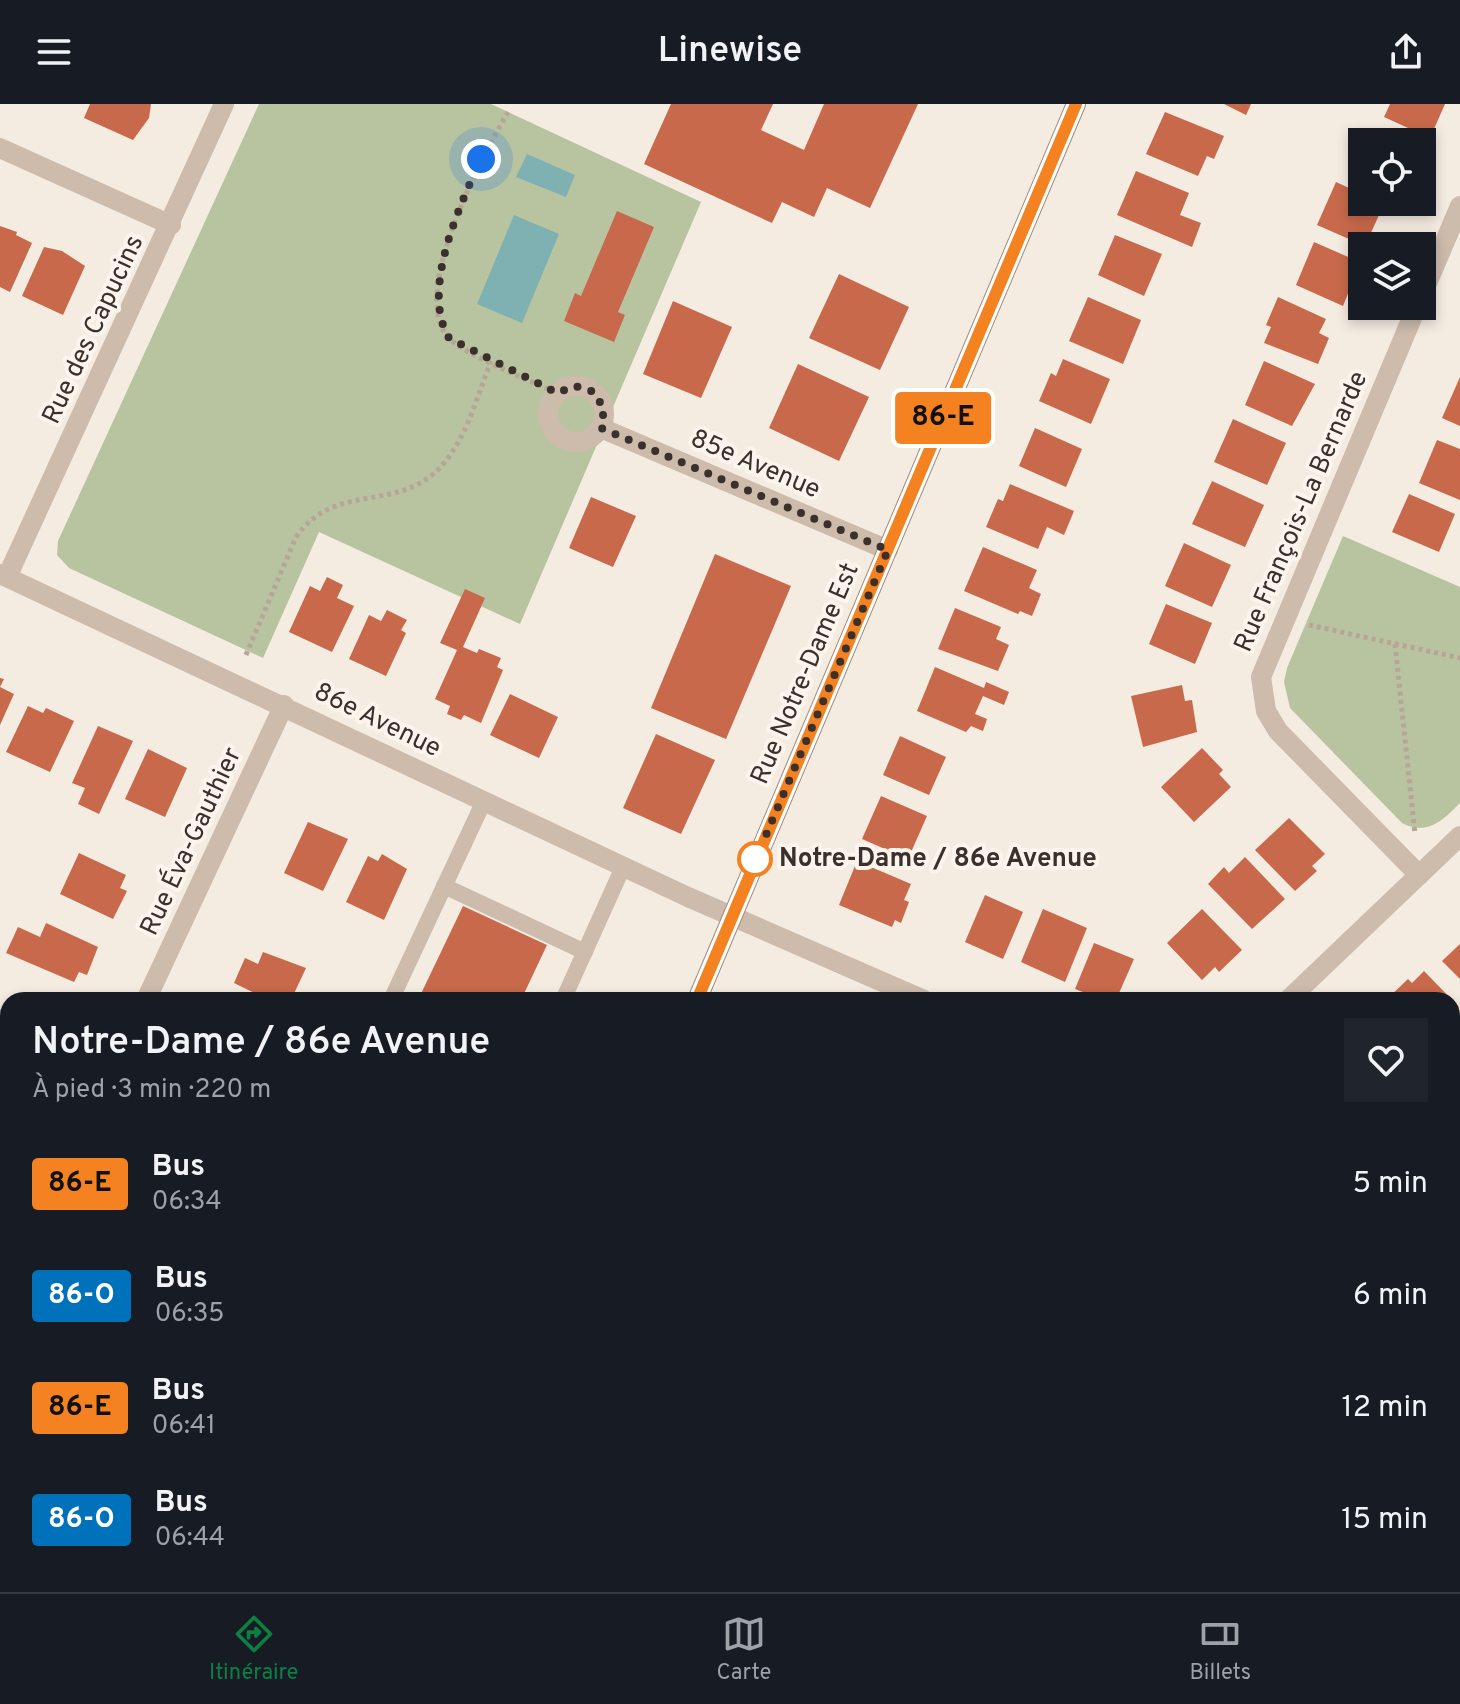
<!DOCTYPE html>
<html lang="fr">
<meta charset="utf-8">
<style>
:root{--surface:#171b24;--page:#20242c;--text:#f1f3f6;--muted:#9ea1a6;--line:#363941;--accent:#0b8043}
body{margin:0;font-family:Overpass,sans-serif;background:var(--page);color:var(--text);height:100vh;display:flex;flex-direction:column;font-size:30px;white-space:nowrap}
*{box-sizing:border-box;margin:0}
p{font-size:26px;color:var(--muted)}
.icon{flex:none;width:44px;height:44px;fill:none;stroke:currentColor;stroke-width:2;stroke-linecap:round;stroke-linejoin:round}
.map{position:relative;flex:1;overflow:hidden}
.panel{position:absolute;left:0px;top:888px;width:1460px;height:600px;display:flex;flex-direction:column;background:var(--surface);border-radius:24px 24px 0 0;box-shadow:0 4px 12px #0003}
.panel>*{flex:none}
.badge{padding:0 16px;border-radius:6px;font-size:28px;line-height:52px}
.buttons{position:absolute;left:1348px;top:24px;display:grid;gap:16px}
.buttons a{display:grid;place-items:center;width:88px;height:88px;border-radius:0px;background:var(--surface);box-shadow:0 4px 12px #0003;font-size:40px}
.you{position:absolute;width:40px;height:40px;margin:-20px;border:6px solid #fff;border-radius:50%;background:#1a73e8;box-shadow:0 0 0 12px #1a73e833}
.map>.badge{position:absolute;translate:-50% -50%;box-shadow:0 0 0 4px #fff}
.round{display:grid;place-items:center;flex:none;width:84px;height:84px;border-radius:0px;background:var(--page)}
.head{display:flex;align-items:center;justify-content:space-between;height:136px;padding:0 32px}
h1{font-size:38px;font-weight:600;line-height:60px}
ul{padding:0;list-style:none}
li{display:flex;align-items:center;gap:24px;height:112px;padding:0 32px}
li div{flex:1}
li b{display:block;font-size:30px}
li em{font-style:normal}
li .badge{min-width:88px;font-weight:700;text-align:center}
header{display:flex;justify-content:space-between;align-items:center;height:104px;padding:0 32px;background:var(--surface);font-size:36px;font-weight:600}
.dock{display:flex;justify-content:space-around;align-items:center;height:112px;border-top:2px solid var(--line);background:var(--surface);font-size:22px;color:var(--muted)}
.dock a{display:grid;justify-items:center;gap:4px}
.dock .on{color:var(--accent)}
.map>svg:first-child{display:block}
</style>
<header><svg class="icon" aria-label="menu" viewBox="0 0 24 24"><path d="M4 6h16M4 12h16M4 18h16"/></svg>Linewise<svg class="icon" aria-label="share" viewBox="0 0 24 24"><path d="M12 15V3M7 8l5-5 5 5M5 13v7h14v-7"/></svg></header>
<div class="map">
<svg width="1460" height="1488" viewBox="0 0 1460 1488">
<rect width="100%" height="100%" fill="#f4ebe1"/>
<g fill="#b8c4a0">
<path d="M 259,0 L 491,0 L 701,98 L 520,520 L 319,428 L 263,554 L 69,464 L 57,451 L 58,437 Z"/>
<path d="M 1343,432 L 1460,483 L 1460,699 C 1442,717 1427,732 1402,719 L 1290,604 L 1284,578 L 1287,564 Z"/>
</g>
<g fill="#7fb0b2">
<path d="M 527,50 L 575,71 L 566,93 L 516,73 Z"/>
<path d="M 514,111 L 559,130 L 522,219 L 477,200 Z"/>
</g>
<g fill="#c8694b">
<path d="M 90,0 L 151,0 L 149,14 L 133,36 L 84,14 Z"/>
<path d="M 671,0 L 773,0 L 761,26 L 804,46 L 824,0 L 918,0 L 870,104 L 827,84 L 814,113 L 782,98 L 772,119 L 644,60 Z"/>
<path d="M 1224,0 L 1251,0 L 1246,11 Z"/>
<path d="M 1390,0 L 1445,0 L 1430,34 L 1384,13 Z"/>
<path d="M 1165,8 L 1224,32 L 1214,55 L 1207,52 L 1198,72 L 1146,50 Z"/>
<path d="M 1136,67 L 1189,89 L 1180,111 L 1201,119 L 1192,143 L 1117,111 Z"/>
<path d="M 1336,78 L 1362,90 L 1362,98 L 1384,100 L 1365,142 L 1317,121 Z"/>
<path d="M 617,107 L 654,123 L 618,208 L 625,211 L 614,238 L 564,217 L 575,189 L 581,192 Z"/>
<path d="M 0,122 L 17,128 L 16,131 L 32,139 L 10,188 L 0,183 Z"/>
<path d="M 1115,131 L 1162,150 L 1144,192 L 1098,171 Z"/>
<path d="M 1314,138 L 1362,159 L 1354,189 L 1349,187 L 1343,202 L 1296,181 Z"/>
<path d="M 44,143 L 62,147 L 85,162 L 63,211 L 22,192 Z"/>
<path d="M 839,170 L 909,203 L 880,266 L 809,234 Z"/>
<path d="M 1088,193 L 1141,216 L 1123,260 L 1069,237 Z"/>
<path d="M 1278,193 L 1326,215 L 1319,229 L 1329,234 L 1318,260 L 1264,239 L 1271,223 L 1266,221 Z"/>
<path d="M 673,197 L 732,223 L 701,294 L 643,270 Z"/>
<path d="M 1063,255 L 1110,275 L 1091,320 L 1039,297 L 1051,269 L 1056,272 Z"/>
<path d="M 1264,257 L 1315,280 L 1292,322 L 1245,301 Z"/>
<path d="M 798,260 L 869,293 L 839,357 L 769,324 Z"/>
<path d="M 1460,273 L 1460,322 L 1442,314 Z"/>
<path d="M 1233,315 L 1286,339 L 1267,381 L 1214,358 Z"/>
<path d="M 1035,324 L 1082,345 L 1066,383 L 1019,362 Z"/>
<path d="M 1437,336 L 1460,345 L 1460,396 L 1419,379 Z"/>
<path d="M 1212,377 L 1264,401 L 1245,443 L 1192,420 Z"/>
<path d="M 1010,380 L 1074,407 L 1064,431 L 1047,423 L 1038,445 L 986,423 L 998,395 L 1003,397 Z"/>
<path d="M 1409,390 L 1455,410 L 1439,448 L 1392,428 Z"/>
<path d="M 591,393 L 636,412 L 613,463 L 569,444 Z"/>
<path d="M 1184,439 L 1231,461 L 1212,503 L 1165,482 Z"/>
<path d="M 983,443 L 1037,466 L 1029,484 L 1041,490 L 1032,512 L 1020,507 L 1018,510 L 964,487 Z"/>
<path d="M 715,450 L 791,482 L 726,635 L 651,604 Z"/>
<path d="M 327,473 L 343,481 L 337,494 L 354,502 L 332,548 L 289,528 L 310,482 L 320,487 Z"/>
<path d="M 465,485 L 485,494 L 463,543 L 477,549 L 479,545 L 501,554 L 497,563 L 503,566 L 481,619 L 464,611 L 461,616 L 447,610 L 450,602 L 435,595 L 457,546 L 440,539 Z"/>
<path d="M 1166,500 L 1212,519 L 1195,560 L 1149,540 Z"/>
<path d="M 955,504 L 1001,523 L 996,535 L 1009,541 L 998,567 L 938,545 Z"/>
<path d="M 387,506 L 407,516 L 401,526 L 406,529 L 386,572 L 349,555 L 369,511 L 381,517 Z"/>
<path d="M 935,563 L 984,584 L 986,578 L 1009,588 L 1004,601 L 983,592 L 975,610 L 987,615 L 983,627 L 971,622 L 966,628 L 917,607 Z"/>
<path d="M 0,574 L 4,575 L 0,583 L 14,590 L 0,621 Z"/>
<path d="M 1182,581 L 1185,597 L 1192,596 L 1197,628 L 1143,643 L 1131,592 Z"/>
<path d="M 510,590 L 558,613 L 539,654 L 490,631 Z"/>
<path d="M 28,602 L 43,609 L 46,604 L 74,617 L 50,668 L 6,648 Z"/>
<path d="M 98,622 L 133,637 L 99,710 L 78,700 L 85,684 L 72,679 Z"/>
<path d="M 656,630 L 715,656 L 681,730 L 623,704 Z"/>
<path d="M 900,632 L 946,653 L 929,691 L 883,671 Z"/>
<path d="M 1202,644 L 1223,666 L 1219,670 L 1231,683 L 1194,718 L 1161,683 Z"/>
<path d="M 148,645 L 187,664 L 165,713 L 125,695 Z"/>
<path d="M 881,692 L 927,712 L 908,755 L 862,735 Z"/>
<path d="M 1289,714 L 1325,750 L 1312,762 L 1317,767 L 1295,787 L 1255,746 Z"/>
<path d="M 308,718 L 348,735 L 323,787 L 284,769 Z"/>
<path d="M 79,749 L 126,771 L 120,784 L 127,787 L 113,815 L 60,790 Z"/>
<path d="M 382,750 L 407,765 L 384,816 L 346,798 L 368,752 L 378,757 Z"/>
<path d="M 1245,753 L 1285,795 L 1252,825 L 1208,780 L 1224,763 L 1229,769 Z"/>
<path d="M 857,757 L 911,780 L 904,796 L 909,798 L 901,819 L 895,816 L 892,823 L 839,801 Z"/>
<path d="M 985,791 L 1023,808 L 1003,855 L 965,838 Z"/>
<path d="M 463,802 L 547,841 L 521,896 L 418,896 Z"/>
<path d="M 1043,805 L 1087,824 L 1065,878 L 1021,858 Z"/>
<path d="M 1202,805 L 1242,846 L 1219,868 L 1215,863 L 1202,876 L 1167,839 Z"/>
<path d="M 46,819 L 98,843 L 87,871 L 79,868 L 74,878 L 6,849 L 18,823 L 40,833 Z"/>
<path d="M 1094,839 L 1134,855 L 1116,896 L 1103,896 L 1075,885 Z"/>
<path d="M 1460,840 L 1460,875 L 1442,857 Z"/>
<path d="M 263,848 L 306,864 L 291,896 L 269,896 L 234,879 L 245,854 L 258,860 Z"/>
<path d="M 1424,867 L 1459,903 L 1452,910 L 1452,896 L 1386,896 L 1408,875 L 1412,879 Z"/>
<path d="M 0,983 L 8,986 L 8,1007 L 0,1016 Z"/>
<path d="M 0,1400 L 8,1401 L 5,1460 L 0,1459 Z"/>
<path d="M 87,1480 L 233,1480 L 252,1488 L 84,1488 Z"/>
<path d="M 792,1480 L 877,1480 L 873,1488 L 809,1488 Z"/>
</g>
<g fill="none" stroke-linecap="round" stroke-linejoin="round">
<g stroke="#b9a596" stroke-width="5" stroke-dasharray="4 4" stroke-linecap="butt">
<path d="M 508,8 C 483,51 410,187 447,232 C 463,251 532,277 557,289"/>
<path d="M 1309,521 L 1460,554"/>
<path d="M 1395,540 L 1415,730"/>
<path d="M 246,551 L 296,433 C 333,380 389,406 432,371 C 464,345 476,295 491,257"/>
<path d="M 1452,1242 L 1460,1235"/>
<path d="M 1144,1488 L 1155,1480"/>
</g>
<g stroke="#cdbbac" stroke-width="16">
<path d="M 444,782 L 585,848"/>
<path d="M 391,896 L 484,697"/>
<path d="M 563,896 L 623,763"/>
</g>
<g stroke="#cdbbac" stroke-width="20">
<path d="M 0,44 L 171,121"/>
<path d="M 1422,191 L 1460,102"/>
<path d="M 1417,202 L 1261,573 L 1266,607 L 1278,627 L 1419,771"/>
<circle cx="576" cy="310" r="28"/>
<path d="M 601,324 L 888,446"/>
<path d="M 0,470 L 688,793 L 924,896"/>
<path d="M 7,473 L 224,0"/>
<path d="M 146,896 L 284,601"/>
<path d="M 1288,896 L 1460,732"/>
<path d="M 0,915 L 8,918"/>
<path d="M 0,1212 L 8,1194"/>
</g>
<g stroke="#a18a7d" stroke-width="20">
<path d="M 697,896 L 1076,0"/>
<path d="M 446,1488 L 450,1480"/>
</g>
<defs>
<g id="rail">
<path d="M 1452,1164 L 1460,1157"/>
<path d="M 1049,1488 L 1060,1480"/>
</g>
</defs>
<use href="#rail" stroke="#3b302b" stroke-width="9"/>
<use href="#rail" stroke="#fbf5ee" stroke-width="6" stroke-dasharray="18" stroke-linecap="butt"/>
</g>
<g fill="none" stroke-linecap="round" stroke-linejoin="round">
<defs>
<path id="line" d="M 697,896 L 1076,0"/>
</defs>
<use href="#line" stroke="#fff" stroke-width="18"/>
<use href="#line" stroke="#f58220" stroke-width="12"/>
<path stroke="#3b302b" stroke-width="8" stroke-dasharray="0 14.4" d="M 481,55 C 460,101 420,186 449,234 L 557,289 L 575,282 L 594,288 L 604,305 L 601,324 L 888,446 L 751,766 L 755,755"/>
</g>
<circle fill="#fff" stroke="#f58220" stroke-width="4" cx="755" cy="755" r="16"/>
<g text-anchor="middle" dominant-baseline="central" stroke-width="8" stroke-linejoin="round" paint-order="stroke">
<g font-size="26" fill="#3b302b" stroke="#fbf5ee">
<text transform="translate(94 226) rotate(-65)">Rue des Capucins</text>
<text transform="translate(755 361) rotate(23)">85e Avenue</text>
<text transform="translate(1302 408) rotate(-67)">Rue François-La Bernarde</text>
<text transform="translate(806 570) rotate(-67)">Rue Notre-Dame Est</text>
<text transform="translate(377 617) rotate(26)">86e Avenue</text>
<text transform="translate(192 738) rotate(-65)">Rue Éva-Gauthier</text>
</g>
<g font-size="26" font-weight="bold" fill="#3b302b" stroke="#fbf5ee" text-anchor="start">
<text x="779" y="755">Notre-Dame / 86e Avenue</text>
</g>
</g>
</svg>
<div class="buttons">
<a><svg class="icon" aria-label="locate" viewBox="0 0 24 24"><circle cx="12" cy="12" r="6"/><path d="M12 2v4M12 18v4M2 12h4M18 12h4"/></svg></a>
<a><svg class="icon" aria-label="layers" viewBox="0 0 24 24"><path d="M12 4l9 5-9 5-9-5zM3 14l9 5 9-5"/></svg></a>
</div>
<div class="you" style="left:481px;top:55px"></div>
<b class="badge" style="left:943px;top:314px;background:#f58220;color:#111">86-E</b>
<section class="panel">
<div class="head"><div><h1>Notre-Dame / 86e Avenue</h1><p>À pied · 3 min · 220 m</p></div><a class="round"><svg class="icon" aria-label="heart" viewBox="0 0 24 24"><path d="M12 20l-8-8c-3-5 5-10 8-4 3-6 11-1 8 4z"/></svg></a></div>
<ul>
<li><span class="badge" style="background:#f58220;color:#111">86-E</span><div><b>Bus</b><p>06:34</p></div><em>5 min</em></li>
<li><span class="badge" style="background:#0072bc;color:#fff">86-O</span><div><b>Bus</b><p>06:35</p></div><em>6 min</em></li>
<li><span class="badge" style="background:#f58220;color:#111">86-E</span><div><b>Bus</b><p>06:41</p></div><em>12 min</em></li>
<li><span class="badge" style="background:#0072bc;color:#fff">86-O</span><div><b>Bus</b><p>06:44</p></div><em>15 min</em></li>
</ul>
</section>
</div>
<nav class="dock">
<a class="on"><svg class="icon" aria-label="directions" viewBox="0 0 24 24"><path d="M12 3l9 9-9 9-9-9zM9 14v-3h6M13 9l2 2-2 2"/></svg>Itinéraire</a>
<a><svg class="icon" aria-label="map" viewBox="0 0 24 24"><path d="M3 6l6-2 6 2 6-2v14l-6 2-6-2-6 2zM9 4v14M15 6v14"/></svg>Carte</a>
<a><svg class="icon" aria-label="tickets" viewBox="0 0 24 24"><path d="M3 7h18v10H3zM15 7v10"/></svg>Billets</a>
</nav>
